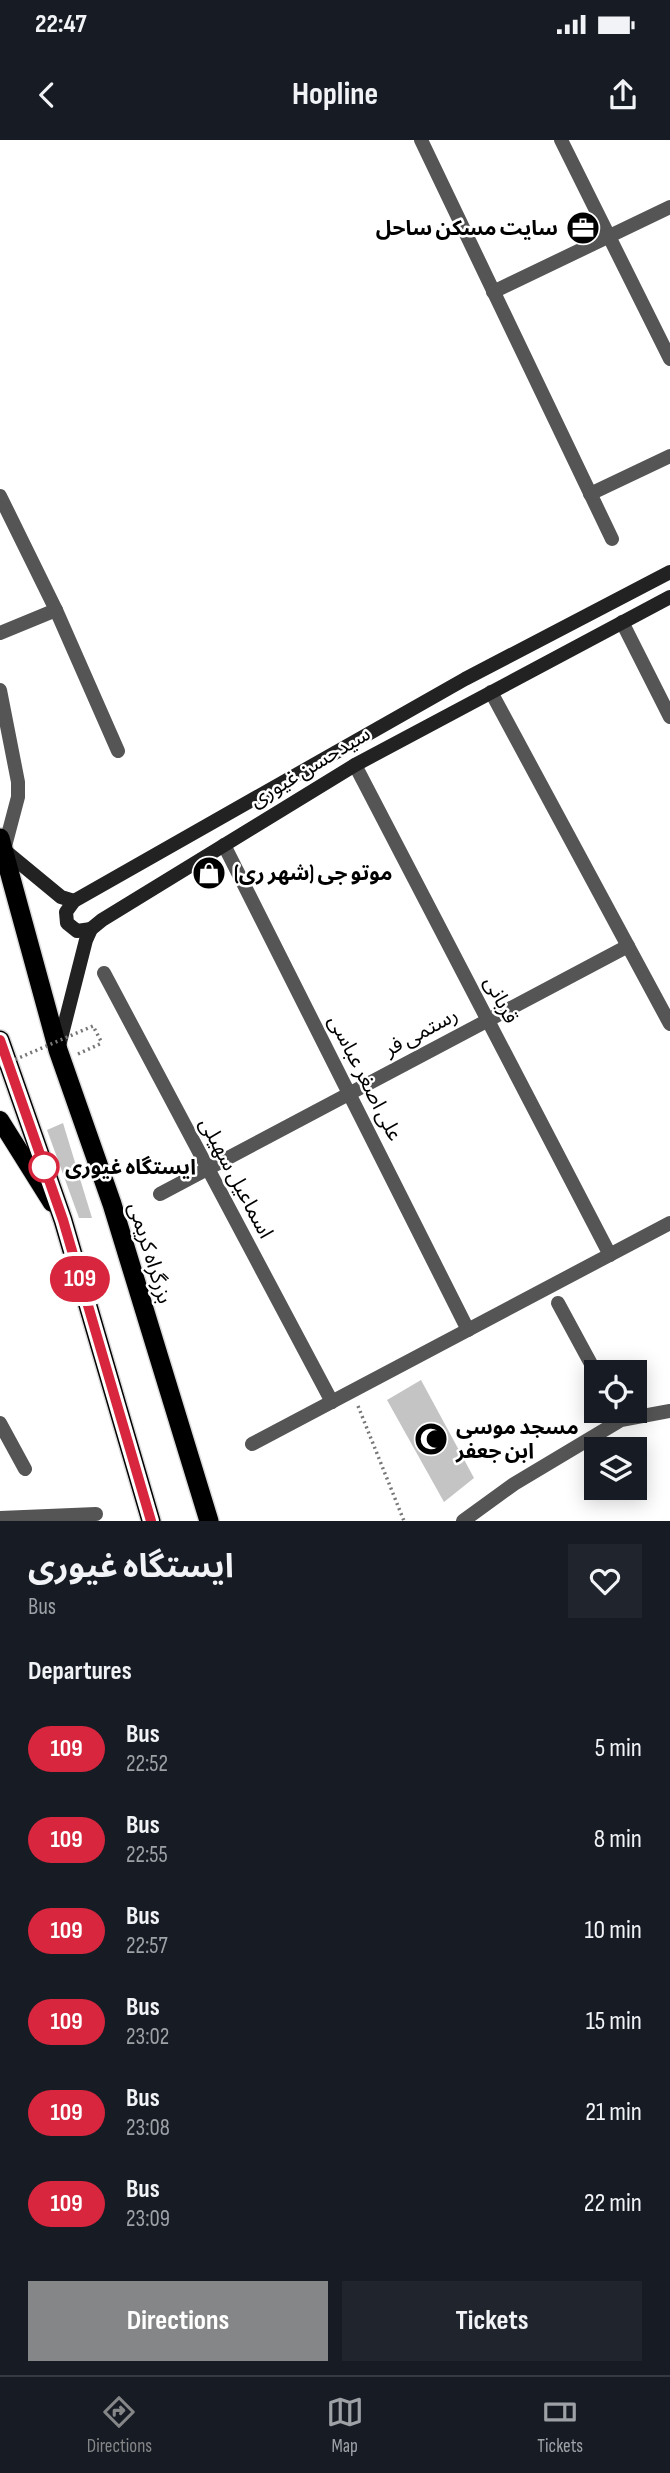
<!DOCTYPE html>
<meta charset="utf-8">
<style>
:root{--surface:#171b24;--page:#20242c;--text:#f1f3f6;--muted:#9ea1a6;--line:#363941;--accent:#858687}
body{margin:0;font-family:"Sofia Sans Condensed","Noto Sans Arabic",sans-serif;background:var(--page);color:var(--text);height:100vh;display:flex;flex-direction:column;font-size:26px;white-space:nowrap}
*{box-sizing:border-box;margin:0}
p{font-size:23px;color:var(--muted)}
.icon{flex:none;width:38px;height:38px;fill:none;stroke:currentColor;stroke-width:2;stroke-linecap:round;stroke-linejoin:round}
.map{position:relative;height:1381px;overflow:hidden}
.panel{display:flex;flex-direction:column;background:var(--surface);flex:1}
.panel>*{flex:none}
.badge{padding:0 14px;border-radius:23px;font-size:24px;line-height:46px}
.fabs{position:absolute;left:584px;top:1220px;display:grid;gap:14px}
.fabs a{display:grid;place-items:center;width:63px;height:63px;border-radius:0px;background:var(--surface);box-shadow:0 4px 18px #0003;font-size:35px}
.map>.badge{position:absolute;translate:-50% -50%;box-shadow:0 0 0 4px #fff}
h2{padding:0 28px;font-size:26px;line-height:63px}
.round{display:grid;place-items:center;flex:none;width:74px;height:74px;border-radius:0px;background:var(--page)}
.head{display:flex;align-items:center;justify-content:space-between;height:119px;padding:0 28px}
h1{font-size:33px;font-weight:700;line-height:52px}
.primary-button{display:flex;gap:14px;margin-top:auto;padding:14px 28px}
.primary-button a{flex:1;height:80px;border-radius:0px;background:var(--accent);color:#fff;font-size:28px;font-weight:700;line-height:80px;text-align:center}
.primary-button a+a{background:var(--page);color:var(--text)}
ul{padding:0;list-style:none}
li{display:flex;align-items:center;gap:21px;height:91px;padding:0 28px}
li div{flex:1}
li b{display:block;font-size:26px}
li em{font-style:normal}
li .badge{min-width:77px;font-weight:700;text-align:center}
.status{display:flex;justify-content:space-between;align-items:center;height:49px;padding:0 35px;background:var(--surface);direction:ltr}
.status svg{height:19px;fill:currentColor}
header{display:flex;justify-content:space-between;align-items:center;height:91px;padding:0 28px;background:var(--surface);font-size:32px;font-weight:700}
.menu{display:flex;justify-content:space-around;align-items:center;height:98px;border-top:2px solid var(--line);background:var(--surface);font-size:19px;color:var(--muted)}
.menu a{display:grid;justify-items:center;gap:4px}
.menu .on{color:var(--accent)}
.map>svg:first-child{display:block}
</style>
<div class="status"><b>22:47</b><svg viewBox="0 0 49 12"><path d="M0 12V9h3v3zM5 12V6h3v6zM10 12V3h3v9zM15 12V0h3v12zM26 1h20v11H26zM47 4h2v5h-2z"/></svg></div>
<header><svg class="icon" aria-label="back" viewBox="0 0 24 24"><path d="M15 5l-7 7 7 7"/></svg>Hopline<svg class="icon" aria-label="share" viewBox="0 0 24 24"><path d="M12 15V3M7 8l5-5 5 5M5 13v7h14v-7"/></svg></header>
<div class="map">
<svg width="670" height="1381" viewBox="0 0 670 1381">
<rect width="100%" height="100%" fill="#fff"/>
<g fill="#c4c4c4">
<path d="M 63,983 L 92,1078 L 79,1078 L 47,990 Z"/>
<path d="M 421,1240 L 474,1338 L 444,1362 L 387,1260 Z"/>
</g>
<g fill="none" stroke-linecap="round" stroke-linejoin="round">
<defs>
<path id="primary" d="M 0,980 L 52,1063"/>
<g id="trunk">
<path d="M 0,698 L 58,910 L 112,1064 L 209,1381"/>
<path d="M 0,900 L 63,1080 L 151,1381"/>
</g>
</defs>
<use href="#primary" stroke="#dbdbdb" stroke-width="20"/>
<use href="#trunk" stroke="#dbdbdb" stroke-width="22"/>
<g stroke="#777" stroke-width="3.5" stroke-dasharray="2 3.5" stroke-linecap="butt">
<path d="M 78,914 L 102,903"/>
<path d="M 358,1266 L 404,1381"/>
</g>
<g stroke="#555" stroke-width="14">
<path d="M 421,0 L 612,399"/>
<path d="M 561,0 L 670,219"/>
<path d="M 493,152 L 670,67"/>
<path d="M 590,354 L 670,316"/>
<path d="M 0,356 L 56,470 L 118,611"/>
<path d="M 622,482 L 670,577"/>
<path d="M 0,493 L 56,470"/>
<path d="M 0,550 L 18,642 L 18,657 L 4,710"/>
<path d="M 491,552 L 670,884"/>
<path d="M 355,625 L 610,1115"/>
<path d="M 224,705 L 468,1190"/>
<path d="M 104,833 L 332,1262"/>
<path d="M 160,1054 L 628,806"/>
<path d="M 558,1163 L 597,1235"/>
<path d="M 0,1283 L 25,1329"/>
<path d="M 252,1304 L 670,1083"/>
<path d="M 0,1378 L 96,1374"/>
<path d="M 463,1381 L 514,1344 L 621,1280 L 670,1271"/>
</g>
<g stroke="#222" stroke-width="14">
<path d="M 4,710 L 61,757 L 74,761"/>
<path d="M 91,789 L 77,791 L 67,783 L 66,772 L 74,761 L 465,539 L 670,432"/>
<path d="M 58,910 L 86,800 L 91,789 L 102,780 L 355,625 L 670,457"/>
</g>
<use href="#primary" stroke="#000" stroke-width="18"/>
<use href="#trunk" stroke="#000" stroke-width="19"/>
<path stroke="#777" stroke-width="3.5" stroke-dasharray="2 3.5" stroke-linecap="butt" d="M 0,926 L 93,886 L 102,903"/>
</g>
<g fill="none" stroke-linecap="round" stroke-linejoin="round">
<defs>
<path id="line" d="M 0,900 L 63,1080 L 151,1381"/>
</defs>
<use href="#line" stroke="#fff" stroke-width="16"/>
<use href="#line" stroke="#d7263d" stroke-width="10"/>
</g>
<defs>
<symbol id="office-disc" viewBox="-11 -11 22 22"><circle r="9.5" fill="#000" stroke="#fff"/><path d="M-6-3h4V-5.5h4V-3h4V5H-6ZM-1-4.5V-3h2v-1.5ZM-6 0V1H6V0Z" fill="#fff"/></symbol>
<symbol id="shop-disc" viewBox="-11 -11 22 22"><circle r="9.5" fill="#000" stroke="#fff"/><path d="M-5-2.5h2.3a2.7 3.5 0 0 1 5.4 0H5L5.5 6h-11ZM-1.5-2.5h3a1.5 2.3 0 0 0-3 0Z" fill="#fff"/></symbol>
<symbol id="mosque-disc" viewBox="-11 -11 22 22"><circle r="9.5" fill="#000" stroke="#fff"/><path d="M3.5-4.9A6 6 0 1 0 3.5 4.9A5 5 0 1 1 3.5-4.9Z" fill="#fff"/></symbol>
</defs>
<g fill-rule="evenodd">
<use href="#office-disc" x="564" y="69" width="38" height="38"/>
<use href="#shop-disc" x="190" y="714" width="38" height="38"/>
<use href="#mosque-disc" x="412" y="1280" width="38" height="38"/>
</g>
<circle fill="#fff" stroke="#d7263d" stroke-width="3.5" cx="44" cy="1027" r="14"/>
<g text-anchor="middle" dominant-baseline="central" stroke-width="5" stroke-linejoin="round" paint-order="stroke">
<g font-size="21" font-weight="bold" fill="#000" stroke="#fff" text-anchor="start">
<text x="558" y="88" text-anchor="end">سایت مسکن ساحل</text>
<text x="234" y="733">موتو جی (شهر ری)</text>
<text x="456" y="1287">مسجد موسی<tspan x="456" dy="24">ابن جعفر</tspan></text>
</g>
<g font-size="21" fill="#000" stroke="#fff">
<text transform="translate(310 627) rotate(-31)">سیدحسن غیوری</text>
<text transform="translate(501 860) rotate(63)">قربانی</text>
<text transform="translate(421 892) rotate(-28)">رستمی فر</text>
<text transform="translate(365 938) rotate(63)">علی اصغر عباسی</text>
<text transform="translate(236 1038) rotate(62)">اسماعیل سهیلی</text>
<text transform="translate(150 1113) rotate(73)">بزرگراه کریمی</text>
</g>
<g font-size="21" font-weight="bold" fill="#000" stroke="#fff" text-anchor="start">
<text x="65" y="1027">ایستگاه غیوری</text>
</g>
</g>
</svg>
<div class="fabs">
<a><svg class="icon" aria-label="locate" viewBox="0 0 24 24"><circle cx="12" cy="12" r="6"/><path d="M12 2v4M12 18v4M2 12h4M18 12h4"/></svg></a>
<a><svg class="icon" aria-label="layers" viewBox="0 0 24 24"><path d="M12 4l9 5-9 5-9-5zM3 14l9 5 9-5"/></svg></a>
</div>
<b class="badge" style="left:80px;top:1139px;background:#d7263d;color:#fff">109</b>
</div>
<section class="panel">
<div class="head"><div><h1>ایستگاه غیوری</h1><p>Bus</p></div><a class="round"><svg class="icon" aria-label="heart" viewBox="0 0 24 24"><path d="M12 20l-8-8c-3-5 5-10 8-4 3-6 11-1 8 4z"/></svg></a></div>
<h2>Departures</h2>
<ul>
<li><span class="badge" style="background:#d7263d;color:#fff">109</span><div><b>Bus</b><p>22:52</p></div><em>5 min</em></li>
<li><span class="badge" style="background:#d7263d;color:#fff">109</span><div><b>Bus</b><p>22:55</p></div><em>8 min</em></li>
<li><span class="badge" style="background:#d7263d;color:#fff">109</span><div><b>Bus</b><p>22:57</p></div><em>10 min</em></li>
<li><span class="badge" style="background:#d7263d;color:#fff">109</span><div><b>Bus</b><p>23:02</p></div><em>15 min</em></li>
<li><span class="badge" style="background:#d7263d;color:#fff">109</span><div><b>Bus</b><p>23:08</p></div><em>21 min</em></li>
<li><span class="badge" style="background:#d7263d;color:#fff">109</span><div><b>Bus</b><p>23:09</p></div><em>22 min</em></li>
</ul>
<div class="primary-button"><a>Directions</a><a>Tickets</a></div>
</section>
<nav class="menu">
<a class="on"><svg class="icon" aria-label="directions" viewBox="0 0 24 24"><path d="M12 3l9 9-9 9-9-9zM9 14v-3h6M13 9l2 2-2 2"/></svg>Directions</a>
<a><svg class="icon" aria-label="map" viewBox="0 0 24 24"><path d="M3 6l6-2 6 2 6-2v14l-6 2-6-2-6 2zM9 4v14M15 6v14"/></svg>Map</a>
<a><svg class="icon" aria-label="tickets" viewBox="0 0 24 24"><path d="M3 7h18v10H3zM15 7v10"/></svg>Tickets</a>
</nav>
